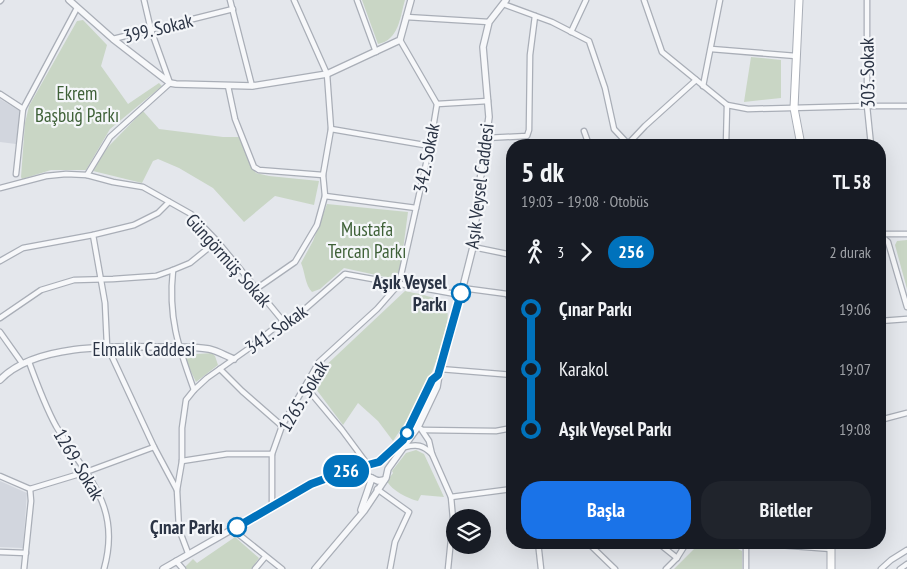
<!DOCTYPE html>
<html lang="tr">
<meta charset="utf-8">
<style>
:root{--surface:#171b24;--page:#20242c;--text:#f1f3f6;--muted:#9ea1a6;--accent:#1a73e8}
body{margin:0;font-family:"PT Sans Narrow",sans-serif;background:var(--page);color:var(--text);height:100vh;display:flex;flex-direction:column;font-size:19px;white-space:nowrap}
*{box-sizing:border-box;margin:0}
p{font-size:16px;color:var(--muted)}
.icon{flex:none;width:28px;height:28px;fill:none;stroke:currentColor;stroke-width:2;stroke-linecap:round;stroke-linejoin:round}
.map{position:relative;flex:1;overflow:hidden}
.panel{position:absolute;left:506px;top:139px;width:380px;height:410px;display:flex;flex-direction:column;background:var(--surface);border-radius:20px;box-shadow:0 5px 20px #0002}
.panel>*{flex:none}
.badge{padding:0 10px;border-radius:16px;font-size:18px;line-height:32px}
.controls{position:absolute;left:446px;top:509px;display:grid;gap:10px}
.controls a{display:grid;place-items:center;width:45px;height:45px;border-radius:50%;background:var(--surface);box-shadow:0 5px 20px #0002;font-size:25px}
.map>.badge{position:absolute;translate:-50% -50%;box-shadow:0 0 0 2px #fff}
.legs{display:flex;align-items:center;gap:8px;height:55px;padding:0 15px;font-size:16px}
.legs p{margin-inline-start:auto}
.summary{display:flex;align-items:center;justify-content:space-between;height:85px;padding:0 15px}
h1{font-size:28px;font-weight:700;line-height:38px}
.cta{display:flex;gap:10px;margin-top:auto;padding:10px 15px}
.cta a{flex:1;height:58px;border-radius:20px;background:var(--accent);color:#fff;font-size:20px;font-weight:700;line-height:58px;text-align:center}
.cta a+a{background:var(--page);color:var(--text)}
ul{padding:0 15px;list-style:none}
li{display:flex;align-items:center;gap:18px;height:60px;font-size:19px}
li i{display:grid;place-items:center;width:8px;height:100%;margin:0 6px;background:currentColor}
li i::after{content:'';width:12px;height:12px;margin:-6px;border:4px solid;border-radius:50%;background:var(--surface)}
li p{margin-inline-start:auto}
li:first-child i{background:linear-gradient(#0000 50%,currentColor 0)}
li:last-child i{background:linear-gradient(currentColor 50%,#0000 0)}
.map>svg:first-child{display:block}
</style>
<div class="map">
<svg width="907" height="569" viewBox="0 0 907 569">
<rect width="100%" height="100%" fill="#e4e7ec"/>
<g fill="#d2d6de">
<path d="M 0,99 L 20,111 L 16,144 L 0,142 Z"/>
<path d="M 0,481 L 27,493 L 23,548 L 0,547 Z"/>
</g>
<g fill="#c9d6c5">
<path d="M 362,0 L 405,0 C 400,17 399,40 378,44 Z"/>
<path d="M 83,20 L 107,45 L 101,66 L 128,104 L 159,83 L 162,86 L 110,129 L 86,170 L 51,170 L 22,179 L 21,177 L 25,123 L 29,106 L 77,21 Z"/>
<path d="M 751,57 L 781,60 L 781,98 L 744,102 Z"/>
<path d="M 143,111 L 159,129 L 223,137 L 239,137 L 250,164 L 256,173 L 269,176 L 319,181 L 314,205 L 275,196 L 244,222 L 213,188 L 179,168 L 158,159 L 153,161 L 142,183 L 93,171 L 107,148 Z"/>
<path d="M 327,204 L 408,212 L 399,280 L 344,268 L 320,289 L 312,292 C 305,285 305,272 301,263 L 313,241 Z"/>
<path d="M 907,240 L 907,289 L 895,245 L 897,241 Z"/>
<path d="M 405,291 C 417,294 440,296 446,308 C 450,316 446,326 444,334 C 435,374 416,408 393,441 L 378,421 L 358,403 L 343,425 L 313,385 L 320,371 Z"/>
<path d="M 212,353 L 215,356 L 218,365 L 196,382 L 183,355 Z"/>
<path d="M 416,450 L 424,454 L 444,497 L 421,495 L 418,501 C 409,499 391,490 387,481 L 393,473 L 392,471 L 406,453 Z"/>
<path d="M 235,537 L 259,558 L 251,569 L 187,569 L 185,567 L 193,559 L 197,563 Z"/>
<path d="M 698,545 L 736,548 L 742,551 L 742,569 L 674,569 Z"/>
</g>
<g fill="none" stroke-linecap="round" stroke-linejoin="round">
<defs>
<g id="minor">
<path d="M 230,0 L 252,86"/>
<path d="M 357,0 L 376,52"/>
<path d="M 644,0 L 662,52 L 727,105 L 748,109 L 867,106 L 907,106"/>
<path d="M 867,0 L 867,106 L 871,145"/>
<path d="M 0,1 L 1,0"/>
<path d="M 503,4 L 552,22 L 589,41 L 605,88 L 614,129 L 629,145"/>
<path d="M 406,17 L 489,22"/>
<path d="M 571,32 L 586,0"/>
<path d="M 113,39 L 233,9"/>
<path d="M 711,49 L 796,56"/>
<path d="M 228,86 L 235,119 L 254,167 L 259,170 L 323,175"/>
<path d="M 703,86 L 720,0"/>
<path d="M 0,94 L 23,109 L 16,174"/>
<path d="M 437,104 L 488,101"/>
<path d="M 23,109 L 77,8"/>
<path d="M 331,129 L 430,146"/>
<path d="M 584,131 L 589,145"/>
<path d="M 486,138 L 527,136 L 529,130 L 530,55 L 535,16"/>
<path d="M 628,144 L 645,126 L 696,80"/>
<path d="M 726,145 L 727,105"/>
<path d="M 87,175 L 110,137 L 170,83 L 151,30 L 144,0"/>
<path d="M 0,188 L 46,176 L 66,174 L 87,175 L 113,182 L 143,187 L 191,214 L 217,241 L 283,321"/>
<path d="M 325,196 L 416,208"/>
<path d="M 880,234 L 907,234"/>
<path d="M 93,235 L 105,303 L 107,346 L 154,447 L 177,490 L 179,529 L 188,553"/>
<path d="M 880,235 L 888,242 L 907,307"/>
<path d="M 473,247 L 512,255"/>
<path d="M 0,261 L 23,248 L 93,235 L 134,225 L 158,213 L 169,202"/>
<path d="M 173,270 C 168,317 178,346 194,390"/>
<path d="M 462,288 L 507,294 L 512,303"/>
<path d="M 256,289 L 295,262 L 317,225 L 325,196 L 323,175 L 331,129 L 327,74 L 294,0"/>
<path d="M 0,318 L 41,290 L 74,280 L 113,279 L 156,276 L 173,270 L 190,263 L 217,241"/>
<path d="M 880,321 L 907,319"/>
<path d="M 0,332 L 22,363"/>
<path d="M 29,362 C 37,384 45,406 56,426 C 86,477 122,505 104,569"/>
<path d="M 220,369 L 242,391 L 282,426"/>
<path d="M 440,369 L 512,375"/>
<path d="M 305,386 L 342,430 L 365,461"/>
<path d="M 880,420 L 907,413"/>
<path d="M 423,430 L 496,431 L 512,428"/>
<path d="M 405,447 C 417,444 423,445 432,454 L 429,441 L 421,429"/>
<path d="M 432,454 L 451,497 L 453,519 L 448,569"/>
<path d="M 182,461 L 227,454 L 272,454"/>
<path d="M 0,476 L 30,489 L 31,501 L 24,569"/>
<path d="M 30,489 L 86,472 L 154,447"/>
<path d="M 377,489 L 409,512 L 395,542 L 390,569"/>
<path d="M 177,490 L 182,461 L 182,428 L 186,400 L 194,390 L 207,378 L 248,349 L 283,321 L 297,316 L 345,274 L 461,295"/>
<path d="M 451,497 L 512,489"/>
<path d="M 272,506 L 272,454 L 282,426 L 298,398 L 319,362 L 377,309 L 399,284 L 430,146 L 437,104 L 400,40"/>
<path d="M 232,529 L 282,569"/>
<path d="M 538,542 L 541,569"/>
<path d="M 587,542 L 615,569"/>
<path d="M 657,542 L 677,558"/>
<path d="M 737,542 L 831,549"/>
<path d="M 0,552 L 26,553"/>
<path d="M 176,561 L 183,569"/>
<path d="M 255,569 L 265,557"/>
<path d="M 666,569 L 677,558 L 687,542"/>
<path d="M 746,569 L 746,543"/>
<path d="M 881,569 L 891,560 L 907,550"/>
<path d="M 900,569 L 907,564"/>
</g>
<g id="tertiary">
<path d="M 69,0 L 113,39 L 170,83 L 176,84 L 252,86 L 327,74 L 400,40 L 411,0"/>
<path d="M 0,380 C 34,344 112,346 160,347 C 176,347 194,346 209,349 C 218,351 226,356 234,359"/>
<path d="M 342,473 L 367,476 L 378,481 L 384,480"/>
<path d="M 361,510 L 372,478"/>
<path d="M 163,569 L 311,484 L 349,470 L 379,462 L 403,440 L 418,412 L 433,380 L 439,375"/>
<path d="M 315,569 L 364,511 L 386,478 L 388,469 L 418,427 L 437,387 L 439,375 L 452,330 L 473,247 L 480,181 L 489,117 L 483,47 L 489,22 L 506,0"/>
</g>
<g id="secondary">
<path d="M 799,0 L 794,108 L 801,145"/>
<path d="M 831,542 L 831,569"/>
</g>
</defs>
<use href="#minor" stroke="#a9aeb7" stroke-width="7"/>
<use href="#tertiary" stroke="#a9aeb7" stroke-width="8"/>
<use href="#secondary" stroke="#a9aeb7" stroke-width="9"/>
<use href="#minor" stroke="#f7f8fa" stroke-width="4.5"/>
<use href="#tertiary" stroke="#f7f8fa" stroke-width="5.5"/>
<use href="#secondary" stroke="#fff" stroke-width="7"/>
</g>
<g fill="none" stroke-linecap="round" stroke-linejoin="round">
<defs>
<path id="line-1" d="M 237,527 L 311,484 L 349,470 L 379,462 L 403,440 L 432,380 L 438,375 L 461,293"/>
</defs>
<use href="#line-1" stroke="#fff" stroke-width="11"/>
<use href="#line-1" stroke="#0072bc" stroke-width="8"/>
</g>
<g fill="#fff" stroke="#0072bc" stroke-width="2.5">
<circle cx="461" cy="293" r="9"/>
<circle cx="407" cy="433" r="6"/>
<circle cx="237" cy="527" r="9"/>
</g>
<g text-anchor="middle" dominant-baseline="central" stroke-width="4.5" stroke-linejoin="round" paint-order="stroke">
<g font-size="19" fill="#2b3445" stroke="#f4f6f9">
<text transform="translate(158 28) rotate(-14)">399. Sokak</text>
<text transform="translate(867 73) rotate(-91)">303. Sokak</text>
<text transform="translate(426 158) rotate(-79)">342. Sokak</text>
<text transform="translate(479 186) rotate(-83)">Aşık Veysel Caddesi</text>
<text transform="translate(229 260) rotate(48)">Güngörmüş Sokak</text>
<text transform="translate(276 329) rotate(-35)">341. Sokak</text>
<text x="144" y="349">Elmalık Caddesi</text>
<text transform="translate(303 396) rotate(-59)">1265. Sokak</text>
<text transform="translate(79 464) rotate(59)">1269. Sokak</text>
</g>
<g font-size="19" fill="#3f6138" stroke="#f4f6f9">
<text x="77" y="93">Ekrem<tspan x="77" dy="22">Başbuğ Parkı</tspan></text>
<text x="367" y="229">Mustafa<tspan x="367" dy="22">Tercan Parkı</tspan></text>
</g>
<g font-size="19" font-weight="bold" fill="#2b3445" stroke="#f4f6f9" text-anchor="end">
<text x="447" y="282">Aşık Veysel<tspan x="447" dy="22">Parkı</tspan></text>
<text x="223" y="527">Çınar Parkı</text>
</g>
</g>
</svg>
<div class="controls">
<a><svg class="icon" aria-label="layers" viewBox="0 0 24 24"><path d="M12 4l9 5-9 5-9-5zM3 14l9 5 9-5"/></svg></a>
</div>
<b class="badge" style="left:346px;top:471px;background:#0072bc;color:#fff">256</b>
<section class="panel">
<div class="summary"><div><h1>5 dk</h1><p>19:03 – 19:08 · Otobüs</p></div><b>TL 58</b></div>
<div class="legs"><svg class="icon" aria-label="walk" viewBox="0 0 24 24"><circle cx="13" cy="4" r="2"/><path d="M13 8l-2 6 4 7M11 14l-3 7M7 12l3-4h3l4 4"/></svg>3<svg class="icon" aria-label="forward" viewBox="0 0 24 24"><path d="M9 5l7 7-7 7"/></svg><b class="badge" style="background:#0072bc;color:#fff">256</b><p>2 durak</p></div>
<ul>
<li><i style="color:#0072bc"></i><b>Çınar Parkı</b><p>19:06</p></li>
<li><i style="color:#0072bc"></i><span>Karakol</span><p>19:07</p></li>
<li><i style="color:#0072bc"></i><b>Aşık Veysel Parkı</b><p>19:08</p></li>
</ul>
<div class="cta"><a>Başla</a><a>Biletler</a></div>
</section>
</div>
